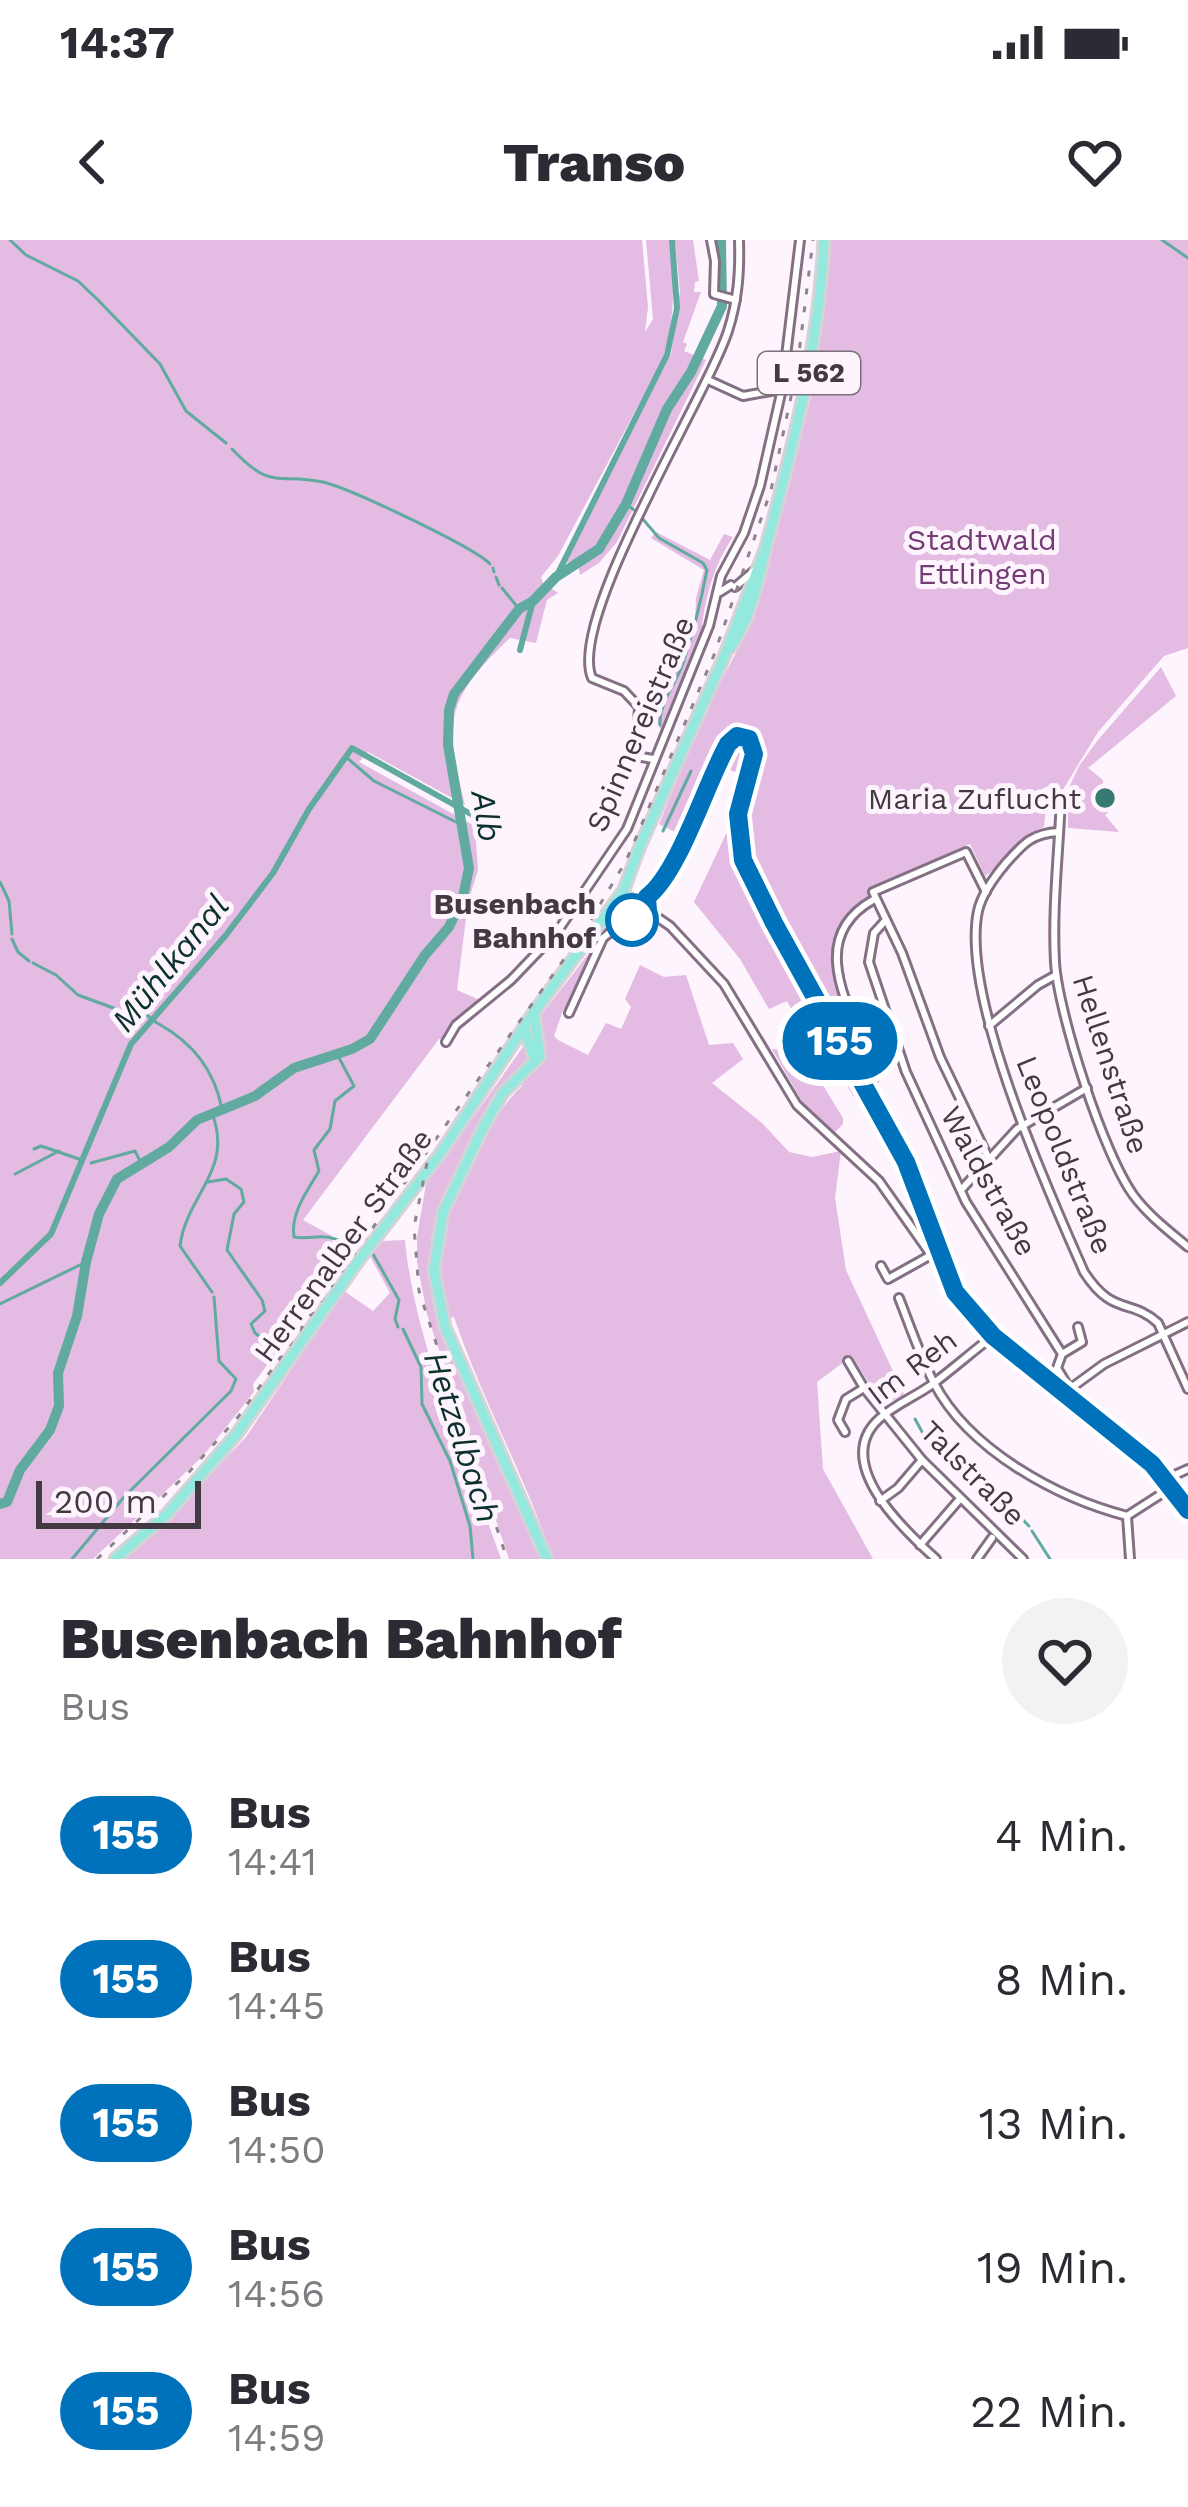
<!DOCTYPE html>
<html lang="de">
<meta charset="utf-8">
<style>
:root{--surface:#fff;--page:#f2f2f3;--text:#2b2b33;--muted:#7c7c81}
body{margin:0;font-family:"Work Sans",sans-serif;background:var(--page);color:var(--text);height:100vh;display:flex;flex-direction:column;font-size:45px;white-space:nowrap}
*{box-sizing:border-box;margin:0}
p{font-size:39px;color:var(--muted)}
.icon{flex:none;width:66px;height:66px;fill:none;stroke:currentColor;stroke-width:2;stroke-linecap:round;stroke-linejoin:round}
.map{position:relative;height:1319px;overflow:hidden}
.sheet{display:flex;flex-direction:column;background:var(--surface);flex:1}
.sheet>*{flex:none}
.badge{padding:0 24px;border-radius:39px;font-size:42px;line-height:78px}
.scale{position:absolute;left:36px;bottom:30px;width:165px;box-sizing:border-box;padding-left:12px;border:6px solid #423942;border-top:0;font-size:33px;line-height:42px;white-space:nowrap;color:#423942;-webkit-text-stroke:9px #fdf4fd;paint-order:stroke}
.map>.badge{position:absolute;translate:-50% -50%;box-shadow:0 0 0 6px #fff}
.round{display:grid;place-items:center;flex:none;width:126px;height:126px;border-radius:63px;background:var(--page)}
.head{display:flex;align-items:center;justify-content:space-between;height:204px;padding:0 60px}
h1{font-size:57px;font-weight:800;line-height:90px}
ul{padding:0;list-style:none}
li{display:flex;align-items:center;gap:36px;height:144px;padding:0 60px}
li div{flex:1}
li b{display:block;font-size:45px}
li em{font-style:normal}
li .badge{min-width:132px;font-weight:700;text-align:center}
.status{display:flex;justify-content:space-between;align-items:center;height:84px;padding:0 60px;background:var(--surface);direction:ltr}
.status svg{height:33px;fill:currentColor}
header{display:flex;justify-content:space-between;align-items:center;height:156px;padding:0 60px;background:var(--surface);font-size:54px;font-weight:800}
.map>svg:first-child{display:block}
</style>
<div class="status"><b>14:37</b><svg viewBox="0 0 49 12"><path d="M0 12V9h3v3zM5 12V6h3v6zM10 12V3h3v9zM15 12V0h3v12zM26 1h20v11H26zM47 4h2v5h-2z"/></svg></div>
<header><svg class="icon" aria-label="back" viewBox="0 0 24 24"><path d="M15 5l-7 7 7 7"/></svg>Transo<svg class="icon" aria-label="heart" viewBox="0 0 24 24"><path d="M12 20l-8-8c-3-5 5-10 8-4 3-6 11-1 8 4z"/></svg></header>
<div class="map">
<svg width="1188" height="1319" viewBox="0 0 1188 1319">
<rect width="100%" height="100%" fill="#fdf4fd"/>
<g fill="#e3bbe3">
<path d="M 0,0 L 642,0 L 648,67 L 645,92 L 653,79 L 646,0 L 670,0 C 674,43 676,80 662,121 L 558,316 L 541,337 L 543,343 L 558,353 L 547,360 L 536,403 L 510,398 C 445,460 444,480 465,565 L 368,512 L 359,522 L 475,586 L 478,630 L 468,662 L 457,750 L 482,761 L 453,785 L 444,799 L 439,799 L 303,980 L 332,996 L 332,1001 L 345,1010 L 296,1086 L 292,1084 L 274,1110 L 276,1113 L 253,1144 L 254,1152 L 203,1216 L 154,1262 L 143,1259 L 138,1264 L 142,1273 L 93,1319 L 0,1319 Z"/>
<path d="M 675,0 L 693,0 L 699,41 L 695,42 L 694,52 L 701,52 L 683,102 L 687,104 L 684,111 L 706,120 L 617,302 L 599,323 L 580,335 L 577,320 L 562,324 L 671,114 L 680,51 Z"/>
<path d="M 831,0 L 1188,0 L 1188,408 L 1164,416 L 1098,492 L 1061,553 L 1052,553 L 1048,546 L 1040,550 L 1042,561 L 1047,560 L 1044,587 C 1018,595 1008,623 985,636 L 970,604 L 868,649 L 868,659 C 800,695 851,781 871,835 L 859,843 L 864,854 L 854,857 L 814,790 L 801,787 L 787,761 L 769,769 L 740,719 L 694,662 L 732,581 L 740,583 L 752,540 L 713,522 L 681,595 L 659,584 L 705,471 L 754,379 L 811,157 Z"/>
<path d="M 656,292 L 710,320 L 724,294 L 733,297 C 714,325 707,352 702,385 L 706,388 L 661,490 L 653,475 L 695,384 L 696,358 L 704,330 L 651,298 Z"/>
<path d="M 1161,427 L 1176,456 L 1088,528 L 1103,540 L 1103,546 L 1112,551 L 1114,567 L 1105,575 L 1119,592 L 1068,588 L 1068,557 L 1065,556 L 1079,526 L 1098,500 Z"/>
<path d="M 596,704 L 572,762 L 563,770 L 554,796 L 558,800 L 588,815 L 606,783 L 621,789 L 631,767 L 625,759 L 640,725 L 664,737 L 686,735 L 709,805 L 733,803 L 743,819 L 712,843 L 762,883 L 789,912 L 812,917 L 841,911 L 835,958 L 846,1030 L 904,1155 L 883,1165 L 852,1116 L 817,1142 L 823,1229 L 873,1319 L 553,1319 C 525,1236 482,1160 454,1077 L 447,1079 C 441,1055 436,1030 441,1004 C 448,964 491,873 522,846 L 518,841 C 559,817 535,806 542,774 Z"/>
<path d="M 525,804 L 530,820 L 496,851 L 445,951 L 432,994 L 428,1035 L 437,1077 L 540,1319 L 509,1319 L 427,1074 L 417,1022 L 417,997 L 426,944 Z"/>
<path d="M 772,809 L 794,810 L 812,836 L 816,834 L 843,878 L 843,884 L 832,895 L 803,863 Z"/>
<path d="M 405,1000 C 414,1100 467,1222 501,1319 L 121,1319 L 170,1277 L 246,1197 L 344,1051 L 373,1071 L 390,1053 L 370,1016 L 381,1001 Z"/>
</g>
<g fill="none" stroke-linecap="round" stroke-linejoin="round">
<g stroke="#60aa9f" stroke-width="3">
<path d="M 10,0 L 26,15 L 78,41 L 98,60 L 160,124 L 186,171 L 226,203"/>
<path d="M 1162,0 L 1188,18"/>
<path d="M 232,209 C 272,251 275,233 323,242 C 349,248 474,307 490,324"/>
<path d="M 626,264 L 634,270"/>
<path d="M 641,277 L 659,298 L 703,323 L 707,330 C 701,361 693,393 683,423 C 676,444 659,462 660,485"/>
<path d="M 493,328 L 494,332"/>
<path d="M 496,337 L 499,345"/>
<path d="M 502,348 L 519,369"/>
<path d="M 346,517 L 374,541 L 464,586"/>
<path d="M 663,591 L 691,531"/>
<path d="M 0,642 L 9,661 L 12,694"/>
<path d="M 12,699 L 18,712 L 29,721"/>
<path d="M 33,723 L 56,735 L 78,755 L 127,773"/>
<path d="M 135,779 L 148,776 L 157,783"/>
<path d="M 159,784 C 194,804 214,830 222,869"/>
<path d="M 337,814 L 354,846 L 335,861 L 330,889 L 314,910 L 319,931 C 307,951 290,974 294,997 C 315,1000 319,992 344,1002"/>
<path d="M 212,873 C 234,931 187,953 180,1006 L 212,1052"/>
<path d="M 34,909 L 41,906 L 79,919"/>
<path d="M 91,923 L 135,911 L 141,923"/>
<path d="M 15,934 L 59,911"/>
<path d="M 208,942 L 226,939 L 241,949 L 244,962 L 234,974 L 227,1010 L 262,1060 L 265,1071 L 251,1084 L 255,1093 L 274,1107"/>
<path d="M 373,1014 L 399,1060 L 395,1079 L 398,1087"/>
<path d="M 0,1064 L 86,1022"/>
<path d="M 403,1089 L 421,1127 L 422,1164 L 450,1221 L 470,1286 L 473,1319"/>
<path d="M 915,1179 L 931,1208 L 990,1247"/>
<path d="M 130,1251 L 231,1151 L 236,1139 L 219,1121 L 214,1057"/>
<path d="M 995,1251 L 1029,1286"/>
<path d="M 1032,1291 L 1050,1319"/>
<path d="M 72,1319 L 124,1257"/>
</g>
<g stroke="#60aa9f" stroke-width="6">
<path d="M 556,337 L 667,115 L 677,68 L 672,0"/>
<path d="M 520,410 L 533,361"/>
<path d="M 0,1043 L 51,994 L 131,804 L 226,695 L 273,633 L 309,569 L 352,508 L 478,578"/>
</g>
<path stroke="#60aa9f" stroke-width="10" d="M 0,1264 L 7,1262 L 20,1230 L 50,1190 L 59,1166 L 58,1133 L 77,1076 L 86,1022 L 99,974 L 117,939 L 169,907 L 197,880 L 255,856 L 294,828 L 352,809 L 370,799 L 425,715 L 449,687 L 463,657 L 469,628 L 448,505 L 449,470 L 454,454 L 519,369 L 533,361 L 556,337 L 599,309 L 626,264 L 667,169 L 691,132 L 722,66 L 721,0"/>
<defs>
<g id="minor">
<path d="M 711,0 L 715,21 L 714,54 L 736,60"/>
<path d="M 708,140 L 743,156 L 782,149"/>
<path d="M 735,347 L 755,330"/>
<path d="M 720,352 L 731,345"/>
<path d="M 653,519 L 636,516 L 639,467 L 624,451 L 592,438 C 567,379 705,160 728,91 C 738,60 740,32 739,0"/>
<path d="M 1061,557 C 1059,611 1052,667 1055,722 C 1058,773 1104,916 1134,956 C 1149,976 1169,991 1188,1007"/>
<path d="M 1059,592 C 1032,593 1023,604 1006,623 C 995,636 982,653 978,671 C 960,756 1048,950 1084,1032 C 1113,1077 1131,1058 1158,1083 L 1188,1149"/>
<path d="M 986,652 L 966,612 L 873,652 L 902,713 L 940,817 L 989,919"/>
<path d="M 648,671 L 670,686 L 724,744 L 797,865 L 879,941 L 946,1036"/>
<path d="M 885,681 L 874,693 L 869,722 L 906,832 L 966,962 L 1062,1114 L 1057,1128 L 1069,1148"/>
<path d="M 569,773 L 603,698 L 618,686 L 648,671"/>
<path d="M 989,786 L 1038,745 L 1056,735"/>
<path d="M 446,802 L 456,785 L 511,740 L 557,692 L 627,589 L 709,386 L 721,336 L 744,293 L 760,246 L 782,149 L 800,0"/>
<path d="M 865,845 L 874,838 L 874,830 C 854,774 802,700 873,660"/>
<path d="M 961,950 L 1017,889 L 1087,848"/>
<path d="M 881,1026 L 888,1039 L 931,1015"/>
<path d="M 899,1058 C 910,1086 920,1116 934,1143 C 969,1210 1057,1258 1127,1276"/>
<path d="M 1062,1114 L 1082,1102 L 1078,1087"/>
<path d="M 848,1121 L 864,1148 L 922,1220 L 1023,1319"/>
<path d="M 1067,1151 L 1104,1124 L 1188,1082"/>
<path d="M 845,1192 L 838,1180 L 846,1159 L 864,1148"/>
<path d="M 1166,1239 L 1188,1229"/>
<path d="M 880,1261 L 898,1248 L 922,1220"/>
<path d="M 920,1305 L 959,1260"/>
<path d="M 936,1319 C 905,1291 831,1223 879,1179 C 895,1164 917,1156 934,1143 C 954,1128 973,1111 993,1096"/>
<path d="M 977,1319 L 992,1298"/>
<path d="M 1130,1319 L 1127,1276 L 1169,1249"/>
</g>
<g id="major">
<path d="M 730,408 C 752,376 758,340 767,303 C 794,203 819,104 824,0"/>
<path d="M 621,654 L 638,662 L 657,648 L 728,504 L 737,496 L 749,499 L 754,514 L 738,574 L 743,620 L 774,683 L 889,887 L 955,1052 L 993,1096 L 1152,1224 L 1188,1270"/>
<path d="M 620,660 L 640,606 L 724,417 L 766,307"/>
<path d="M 534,774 L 540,816 L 502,854 L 482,890 L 443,972 L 434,1031 L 445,1087 L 547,1319"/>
<path d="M 524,787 L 535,821"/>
<path d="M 115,1319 L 167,1274 L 236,1195 L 359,1020 L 440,914 L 534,772 L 621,654"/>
</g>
</defs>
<use href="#minor" stroke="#847084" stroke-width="12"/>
<use href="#major" stroke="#d5d3d5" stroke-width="15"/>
<use href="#minor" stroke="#fff" stroke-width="6"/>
<use href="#major" stroke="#94e9de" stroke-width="9"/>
<g stroke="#8d848d" stroke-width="3" stroke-dasharray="6 12" stroke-linecap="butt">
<path d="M 427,923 L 414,987 L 419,1051 L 507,1319"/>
<path d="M 97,1319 L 190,1231 L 238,1177 L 584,691 L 626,621 L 714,415 L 771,250 L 797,129 L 813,0"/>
</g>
</g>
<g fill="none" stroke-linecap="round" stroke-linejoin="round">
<defs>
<path id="line" d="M 644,678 L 645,686 L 639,691 L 632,688 L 628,681 L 648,671 L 647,657 C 679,633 706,543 728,504 L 737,496 L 749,499 L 754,514 L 738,574 L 743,620 L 774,683 L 906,922 L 955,1052 L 993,1096 L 1152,1224 L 1188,1270"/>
</defs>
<use href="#line" stroke="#fff" stroke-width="27"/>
<use href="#line" stroke="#0072bc" stroke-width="18"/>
</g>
<circle fill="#357b72" stroke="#fdf4fd" stroke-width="4.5" cx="1105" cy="558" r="12"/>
<circle fill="#fff" stroke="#0072bc" stroke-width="6" cx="632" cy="680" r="24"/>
<g text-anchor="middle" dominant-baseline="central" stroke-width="10" stroke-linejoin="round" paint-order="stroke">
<rect fill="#fdf4fd" stroke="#7a717a" stroke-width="3" x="758" y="112" width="102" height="42" rx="9"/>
<g font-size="27" font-weight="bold" fill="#423942">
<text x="809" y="133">L 562</text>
</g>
<g font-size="30" fill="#723c73" stroke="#fdf4fd">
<text x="982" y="299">Stadtwald<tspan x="982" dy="34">Ettlingen</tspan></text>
</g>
<g font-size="30" fill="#423942" stroke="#fdf4fd">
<text transform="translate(640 484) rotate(-67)">Spinnereistraße</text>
<text transform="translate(1111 824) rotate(72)">Hellenstraße</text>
<text transform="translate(1065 915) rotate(68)">Leopoldstraße</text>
<text transform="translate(989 941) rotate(61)">Waldstraße</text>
<text transform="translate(343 1005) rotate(-54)">Herrenalber Straße</text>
<text transform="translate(912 1127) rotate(-37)">Im Reh</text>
<text transform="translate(973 1233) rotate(45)">Talstraße</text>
</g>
<g font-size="30" fill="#423942" stroke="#fdf4fd" text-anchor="end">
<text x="1081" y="558">Maria Zuflucht</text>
</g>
<g font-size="30" font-weight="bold" fill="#423942" stroke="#fdf4fd" text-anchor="end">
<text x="596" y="663">Busenbach<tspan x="596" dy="34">Bahnhof</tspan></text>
</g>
<g font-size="33" font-style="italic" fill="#0c312c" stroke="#fdf4fd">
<text transform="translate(487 576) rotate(80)">Alb</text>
<text transform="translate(170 723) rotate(-51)">Mühlkanal</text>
<text transform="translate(462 1197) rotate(72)">Hetzelbach</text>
</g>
</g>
</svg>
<div class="scale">200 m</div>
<b class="badge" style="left:840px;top:801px;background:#0072bc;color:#fff">155</b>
</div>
<section class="sheet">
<div class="head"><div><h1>Busenbach Bahnhof</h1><p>Bus</p></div><a class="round"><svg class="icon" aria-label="heart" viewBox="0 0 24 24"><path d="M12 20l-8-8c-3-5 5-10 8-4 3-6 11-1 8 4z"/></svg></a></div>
<ul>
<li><span class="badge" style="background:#0072bc;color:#fff">155</span><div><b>Bus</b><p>14:41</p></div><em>4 Min.</em></li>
<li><span class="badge" style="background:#0072bc;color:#fff">155</span><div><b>Bus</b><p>14:45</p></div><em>8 Min.</em></li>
<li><span class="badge" style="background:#0072bc;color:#fff">155</span><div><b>Bus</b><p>14:50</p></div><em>13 Min.</em></li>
<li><span class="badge" style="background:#0072bc;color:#fff">155</span><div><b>Bus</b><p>14:56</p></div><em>19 Min.</em></li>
<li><span class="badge" style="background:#0072bc;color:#fff">155</span><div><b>Bus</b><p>14:59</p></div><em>22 Min.</em></li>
</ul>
</section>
